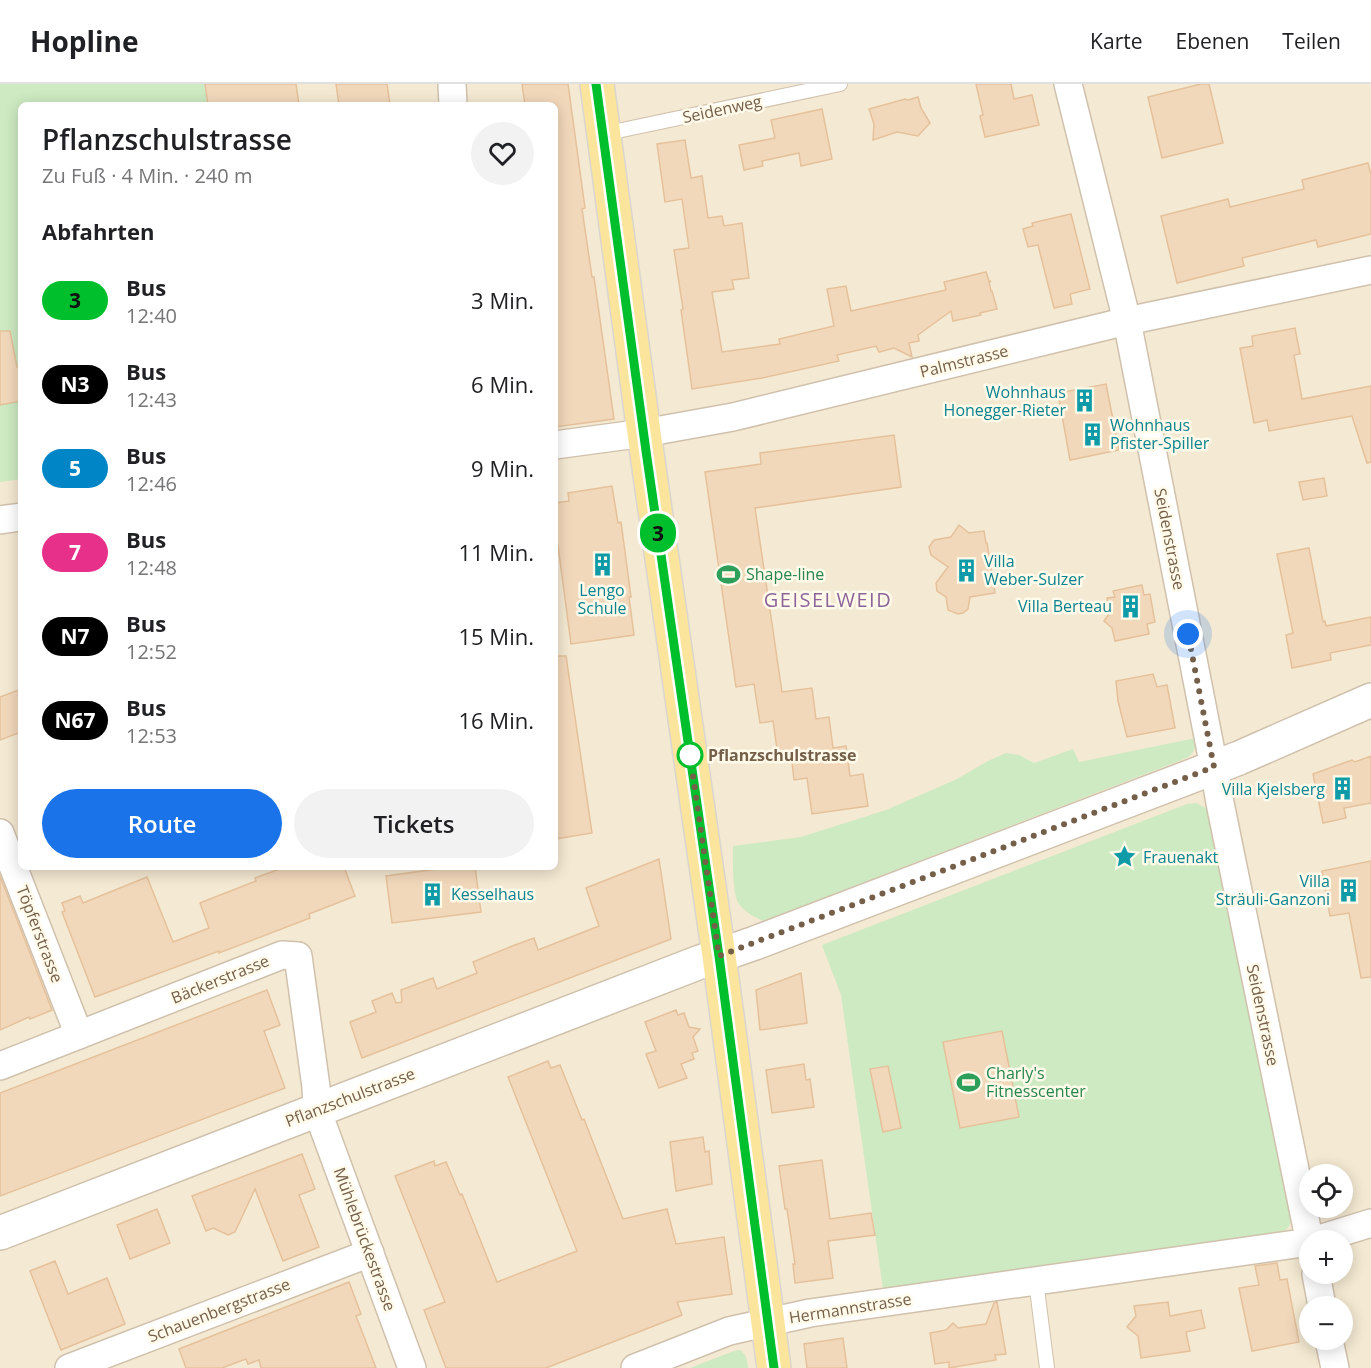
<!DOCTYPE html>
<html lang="de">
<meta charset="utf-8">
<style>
:root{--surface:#fff;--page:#f2f2f2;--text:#202124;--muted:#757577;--line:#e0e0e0;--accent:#1a73e8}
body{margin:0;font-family:"Open Sans",sans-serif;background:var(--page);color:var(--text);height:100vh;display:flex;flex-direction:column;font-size:22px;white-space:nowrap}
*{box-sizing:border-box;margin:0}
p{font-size:20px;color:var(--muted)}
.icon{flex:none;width:33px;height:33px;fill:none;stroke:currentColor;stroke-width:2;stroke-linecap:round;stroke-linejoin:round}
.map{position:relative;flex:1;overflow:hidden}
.side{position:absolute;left:18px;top:18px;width:540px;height:768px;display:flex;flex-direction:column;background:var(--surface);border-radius:9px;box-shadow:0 3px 15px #0003}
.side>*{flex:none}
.badge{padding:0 12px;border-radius:20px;font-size:21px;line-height:39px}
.buttons{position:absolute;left:1299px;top:1080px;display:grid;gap:12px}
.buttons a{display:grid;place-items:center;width:54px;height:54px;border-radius:50%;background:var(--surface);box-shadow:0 3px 15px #0003;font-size:30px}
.you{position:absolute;width:30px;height:30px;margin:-15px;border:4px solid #fff;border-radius:50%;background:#1a73e8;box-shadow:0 0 0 9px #1a73e833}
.map>.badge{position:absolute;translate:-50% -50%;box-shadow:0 0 0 3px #fff}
h2{padding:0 24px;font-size:22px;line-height:54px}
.round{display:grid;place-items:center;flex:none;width:63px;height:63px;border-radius:32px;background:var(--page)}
.headline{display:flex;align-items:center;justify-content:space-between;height:102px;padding:0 24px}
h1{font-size:28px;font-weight:600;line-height:45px}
.cta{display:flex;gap:12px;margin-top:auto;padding:12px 24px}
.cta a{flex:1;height:69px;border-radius:36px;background:var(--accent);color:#fff;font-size:24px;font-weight:600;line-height:69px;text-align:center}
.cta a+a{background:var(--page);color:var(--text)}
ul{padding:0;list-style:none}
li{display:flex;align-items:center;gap:18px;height:84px;padding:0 24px}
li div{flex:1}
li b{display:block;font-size:22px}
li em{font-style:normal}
li .badge{min-width:66px;font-weight:700;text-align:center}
header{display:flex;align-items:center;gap:36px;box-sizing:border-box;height:84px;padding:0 30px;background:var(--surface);border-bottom:2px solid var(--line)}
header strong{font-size:28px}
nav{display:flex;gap:33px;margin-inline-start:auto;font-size:21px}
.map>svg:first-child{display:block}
</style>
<header>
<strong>Hopline</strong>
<nav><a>Karte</a><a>Ebenen</a><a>Teilen</a></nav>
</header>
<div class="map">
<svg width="1371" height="1284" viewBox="0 0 1371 1284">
<rect width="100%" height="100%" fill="#fcf6e4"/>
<path fill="#f4e9d2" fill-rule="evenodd" d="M 0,0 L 1371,0 L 1371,1284 L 0,1284 ZM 21,21 L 555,21 L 555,783 L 21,783 ZM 1310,1090 L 1342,1090 L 1342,1124 L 1310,1124 ZM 1310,1156 L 1342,1156 L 1342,1190 L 1310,1190 ZM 1310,1222 L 1342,1222 L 1342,1256 L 1310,1256 Z"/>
<g fill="#cdeac2">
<path d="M 0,0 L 205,0 L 208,21 L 21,21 L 21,395 L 0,398 Z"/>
<path d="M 1196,654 C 1197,664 1193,671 1184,675 L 763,837 C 755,833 744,828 739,820 C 732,811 733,774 733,762 L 801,753 L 886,726 L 955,696 L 988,677 L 1006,669 L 1019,671 L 1034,679 L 1073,665 L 1079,678 Z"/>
<path d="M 1197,719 L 1207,725 L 1292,1130 C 1291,1142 1288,1146 1277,1151 L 883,1205 L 841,911 L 822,861 L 1187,720 Z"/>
<path d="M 740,1266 C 747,1271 747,1276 748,1284 L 690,1284 L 734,1267 Z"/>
</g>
<g fill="#f2d8bb" stroke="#e5c19b" stroke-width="1.5">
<path d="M 205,0 L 296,0 L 299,21 L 208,21 Z"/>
<path d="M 336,0 L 387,0 L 390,21 L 339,21 Z"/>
<path d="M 522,0 L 568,0 L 585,124 L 582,125 L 592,193 L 594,193 L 614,335 L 555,343 L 555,21 L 525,21 Z"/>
<path d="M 976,0 L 1011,0 L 1014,15 L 1032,11 L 1039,41 L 985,53 L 980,32 L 983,31 Z"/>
<path d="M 1201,0 L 1209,0 L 1223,59 L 1162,74 L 1148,13 Z"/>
<path d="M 918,13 L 921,24 L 930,39 L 918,52 L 897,48 L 873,56 L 874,40 L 869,25 L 905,15 L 908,16 Z"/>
<path d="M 822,25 L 832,75 L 801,82 L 799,69 L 762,77 L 763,82 L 744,86 L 739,61 L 775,54 L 771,36 Z"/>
<path d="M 685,56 L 691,94 L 702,92 L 708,134 L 722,132 L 724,142 L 742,139 L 749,194 L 732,196 L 734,205 L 712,208 L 722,268 L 780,260 L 779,255 L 834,242 L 827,205 L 846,202 L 851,227 L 946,206 L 944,198 L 986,188 L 989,197 L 991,197 L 989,198 L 991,207 L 992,207 L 997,225 L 980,229 L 981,231 L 953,237 L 951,227 L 918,251 L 919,257 L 909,259 L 912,273 L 894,264 L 879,268 L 876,262 L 837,271 L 839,277 L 762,294 L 692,305 L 681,226 L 683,225 L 674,166 L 689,164 L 682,115 L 665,118 L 657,60 Z"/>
<path d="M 1368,79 L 1371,90 L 1371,150 L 1318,163 L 1316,156 L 1242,174 L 1244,182 L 1177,199 L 1161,132 L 1228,115 L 1230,123 L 1304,105 L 1302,96 Z"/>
<path d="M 1071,130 L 1090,205 L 1070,210 L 1072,220 L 1054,224 L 1038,161 L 1028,163 L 1023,145 L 1033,142 L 1032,139 Z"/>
<path d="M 1295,244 L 1300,270 L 1294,271 L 1302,315 L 1371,302 L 1371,378 L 1367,379 L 1352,332 L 1269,347 L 1267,336 L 1254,339 L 1240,264 L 1253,262 L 1252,252 Z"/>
<path d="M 0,247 L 10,247 L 17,283 L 21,282 L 21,317 L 0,321 Z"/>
<path d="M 1106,300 L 1119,366 L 1070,376 L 1058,309 Z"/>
<path d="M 894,351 L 901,403 L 755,424 L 782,608 L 812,604 L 816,635 L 829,633 L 833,664 L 846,662 L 850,692 L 863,690 L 868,722 L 812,730 L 807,694 L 794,696 L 791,670 L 778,672 L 773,637 L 760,639 L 754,600 L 736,603 L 705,388 L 761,380 L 760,369 Z"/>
<path d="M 1324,394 L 1327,412 L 1303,416 L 1299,398 Z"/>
<path d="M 612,402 L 618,439 L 621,438 L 631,513 L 629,513 L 634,551 L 571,560 L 558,462 L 555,463 L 555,419 L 569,417 L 568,409 Z"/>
<path d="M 959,441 L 969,449 L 984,447 L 986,459 L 987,459 L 995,509 L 970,513 L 968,525 L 963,529 L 958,530 L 948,526 L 946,513 L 937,507 L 936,499 L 948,483 L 931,471 L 929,463 L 934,456 L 951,453 Z"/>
<path d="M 1309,464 L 1323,538 L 1325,537 L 1326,542 L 1371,533 L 1371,561 L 1330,569 L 1331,576 L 1292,584 L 1286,551 L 1293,549 L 1277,470 Z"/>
<path d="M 1142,501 L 1144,511 L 1150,510 L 1155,538 L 1147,540 L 1149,550 L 1115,557 L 1112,544 L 1104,537 L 1109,530 L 1107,514 L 1115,513 L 1113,507 Z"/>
<path d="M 555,572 L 566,572 L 592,749 L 555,755 Z"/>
<path d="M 1153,590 L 1157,603 L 1167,601 L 1175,644 L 1127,653 L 1118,617 L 1116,597 Z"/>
<path d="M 21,605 L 21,648 L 0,656 L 0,613 Z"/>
<path d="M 1371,672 L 1371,719 L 1344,724 L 1346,734 L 1323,739 L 1313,690 L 1352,676 L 1355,678 Z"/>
<path d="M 659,775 L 671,855 L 362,974 L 350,938 L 376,928 L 372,917 L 392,909 L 396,919 L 402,918 L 401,906 L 433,894 L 437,905 L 477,889 L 473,878 L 515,861 L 534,854 L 538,866 L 599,842 L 586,804 Z"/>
<path d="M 1371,777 L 1371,893 L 1361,894 L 1349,829 L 1330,832 L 1322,787 Z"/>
<path d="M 285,783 L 344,783 L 355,812 L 309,830 L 310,834 L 219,869 L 219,867 L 95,913 L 62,828 L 65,827 L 62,819 L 80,812 L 83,819 L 147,793 L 173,858 L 209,844 L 200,819 L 256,797 L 255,794 Z"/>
<path d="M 452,783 L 475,783 L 481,828 L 392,839 L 386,792 Z"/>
<path d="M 0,792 L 52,926 L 30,935 L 29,933 L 0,946 Z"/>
<path d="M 801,889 L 807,939 L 760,946 L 756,906 Z"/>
<path d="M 267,906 L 280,941 L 264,947 L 285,1004 L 0,1112 L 0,1009 Z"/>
<path d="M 676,926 L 678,931 L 684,929 L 689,943 L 700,945 L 693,953 L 698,967 L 692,969 L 694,975 L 681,980 L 687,994 L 659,1004 L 646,970 L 656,967 L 645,938 Z"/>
<path d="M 1002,947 L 1019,1033 L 960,1044 L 943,958 Z"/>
<path d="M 548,977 L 551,984 L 560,981 L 582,1036 L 584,1035 L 623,1135 L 667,1125 L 676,1160 L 724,1153 L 732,1210 L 677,1218 L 682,1231 L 546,1284 L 446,1284 L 424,1226 L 445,1218 L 395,1092 L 434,1077 L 435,1082 L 446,1078 L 460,1111 L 462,1110 L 497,1198 L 577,1167 L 508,993 Z"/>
<path d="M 804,980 L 806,996 L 810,995 L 814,1023 L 772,1029 L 766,986 Z"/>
<path d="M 888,982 L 901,1044 L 883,1048 L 870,985 Z"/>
<path d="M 703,1053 L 705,1068 L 709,1067 L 712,1100 L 676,1107 L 670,1058 Z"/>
<path d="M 302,1070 L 315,1105 L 299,1111 L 319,1163 L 283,1177 L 255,1105 L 235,1148 L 228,1151 L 213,1144 L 206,1147 L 192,1112 Z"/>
<path d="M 822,1076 L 830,1135 L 871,1129 L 875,1151 L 828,1157 L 833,1194 L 795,1199 L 793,1180 L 795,1180 L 787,1125 L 785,1125 L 779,1082 Z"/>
<path d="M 157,1125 L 170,1159 L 130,1175 L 117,1141 Z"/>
<path d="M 55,1177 L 68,1210 L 107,1194 L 125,1240 L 61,1266 L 30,1187 Z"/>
<path d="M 1277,1179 L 1280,1196 L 1287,1195 L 1299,1258 L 1252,1267 L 1239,1204 L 1259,1201 L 1255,1182 Z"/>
<path d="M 349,1198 L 361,1230 L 356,1232 L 376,1284 L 261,1284 L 259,1276 L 248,1280 L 246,1275 L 222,1284 L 186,1284 L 179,1265 Z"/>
<path d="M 997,1218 L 1006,1270 L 995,1271 L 996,1276 L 949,1284 L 949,1278 L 935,1280 L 930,1249 L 946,1246 L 953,1239 L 958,1244 L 986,1240 L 994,1219 Z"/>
<path d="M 1168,1218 L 1170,1232 L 1201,1226 L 1205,1244 L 1186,1248 L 1190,1267 L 1141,1274 L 1138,1252 L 1127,1243 L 1136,1232 L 1134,1222 Z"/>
<path d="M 843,1254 L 847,1284 L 807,1284 L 804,1260 Z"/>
</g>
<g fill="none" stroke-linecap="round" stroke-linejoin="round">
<defs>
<g id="service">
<path d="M 603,50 L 840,0"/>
<path d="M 1036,1197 L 1047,1284"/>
</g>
<g id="minor">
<path d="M 452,0 L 453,21"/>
<path d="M 1068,0 L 1127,237 L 1214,683 L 1220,719 L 1310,1159"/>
<path d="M 555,361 L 644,349 L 733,333 L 1127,237 L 1371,186"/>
<path d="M 0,436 L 21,433"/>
<path d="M 0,749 L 79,951"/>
<path d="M 0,982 L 282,871 L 298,872 L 316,1003 L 317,1026 L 412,1284"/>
<path d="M 1316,1156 L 1371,1139"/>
<path d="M 1316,1190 L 1322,1222"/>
<path d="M 1329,1256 L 1335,1284"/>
<path d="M 69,1284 L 370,1169"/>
<path d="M 635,1284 L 729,1247 L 810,1229 L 1310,1158"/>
</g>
<path id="tertiary" d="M 0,1149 L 700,878 L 755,859 L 1239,674 L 1371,616"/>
<path id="primary" d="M 597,0 L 644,349 L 719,872 L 774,1284"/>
</defs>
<use href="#service" stroke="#d0c1ad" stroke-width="16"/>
<use href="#minor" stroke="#d0c1ad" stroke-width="30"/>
<use href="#tertiary" stroke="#d0c1ad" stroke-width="36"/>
<use href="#primary" stroke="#dbd5d0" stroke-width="36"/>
<use href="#service" stroke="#fff" stroke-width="14"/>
<use href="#minor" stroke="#fff" stroke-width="27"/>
<use href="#tertiary" stroke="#fff" stroke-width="33"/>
<use href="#primary" stroke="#fbe59c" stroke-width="33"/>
</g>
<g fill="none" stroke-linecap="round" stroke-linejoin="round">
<defs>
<path id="line" d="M 596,0 L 646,367 L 719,872 L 774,1284"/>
</defs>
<use href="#line" stroke="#fff" stroke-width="14"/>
<use href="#line" stroke="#00bf2c" stroke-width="9"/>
<path stroke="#755f49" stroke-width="6" stroke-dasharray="0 10.8" d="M 690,671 L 719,872 L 1214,683 L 1188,550"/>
</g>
<defs>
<symbol id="building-bare" viewBox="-9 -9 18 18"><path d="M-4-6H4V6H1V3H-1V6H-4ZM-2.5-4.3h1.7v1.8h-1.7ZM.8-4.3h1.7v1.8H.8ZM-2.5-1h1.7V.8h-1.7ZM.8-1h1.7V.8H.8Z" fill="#0f9aa8" stroke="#fffaea" stroke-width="2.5" paint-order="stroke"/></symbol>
<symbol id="stadium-bare" viewBox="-9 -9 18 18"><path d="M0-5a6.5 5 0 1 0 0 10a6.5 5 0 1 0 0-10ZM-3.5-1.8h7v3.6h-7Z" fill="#2e9e5b" stroke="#fffaea" stroke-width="2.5" paint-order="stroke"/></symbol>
<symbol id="sight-bare" viewBox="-9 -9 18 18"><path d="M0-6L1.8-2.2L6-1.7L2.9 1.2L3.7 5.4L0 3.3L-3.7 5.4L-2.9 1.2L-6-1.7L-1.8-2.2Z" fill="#0f9aa8" stroke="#fffaea" stroke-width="2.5" paint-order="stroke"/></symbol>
</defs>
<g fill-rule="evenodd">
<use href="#building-bare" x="1068" y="300" width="33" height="33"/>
<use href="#building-bare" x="1076" y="334" width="33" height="33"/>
<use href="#building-bare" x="586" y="464" width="33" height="33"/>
<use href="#building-bare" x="950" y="470" width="33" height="33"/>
<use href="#stadium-bare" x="712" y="474" width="33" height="33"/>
<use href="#building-bare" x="1114" y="506" width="33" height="33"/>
<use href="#building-bare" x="1326" y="688" width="33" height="33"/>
<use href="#sight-bare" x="1108" y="756" width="33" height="33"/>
<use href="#building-bare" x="1332" y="790" width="33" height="33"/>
<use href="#building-bare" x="416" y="794" width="33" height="33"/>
<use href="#stadium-bare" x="952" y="982" width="33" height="33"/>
</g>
<circle fill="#fff" stroke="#00bf2c" stroke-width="3" cx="690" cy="671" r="12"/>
<g text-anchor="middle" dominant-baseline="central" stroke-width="5" stroke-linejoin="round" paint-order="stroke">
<g font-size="16" fill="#755f49" stroke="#fffaea">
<text transform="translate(722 25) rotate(-12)">Seidenweg</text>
<text transform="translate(964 277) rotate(-14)">Palmstrasse</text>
<text transform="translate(1170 455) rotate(79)">Seidenstrasse</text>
<text transform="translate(40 850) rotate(69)">Töpferstrasse</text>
<text transform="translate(220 895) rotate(-22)">Bäckerstrasse</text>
<text transform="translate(1263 931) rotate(78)">Seidenstrasse</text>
<text transform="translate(350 1013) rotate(-21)">Pflanzschulstrasse</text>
<text transform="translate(365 1155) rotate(70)">Mühlebrückestrasse</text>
<text transform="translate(850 1224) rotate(-9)">Hermannstrasse</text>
<text transform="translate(219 1226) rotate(-21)">Schauenbergstrasse</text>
</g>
<g font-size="16" fill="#0d838f" stroke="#fffaea" text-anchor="end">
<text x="1066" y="308">Wohnhaus<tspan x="1066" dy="18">Honegger-Rieter</tspan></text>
<text x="1110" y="341" text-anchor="start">Wohnhaus<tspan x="1110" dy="18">Pfister-Spiller</tspan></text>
<text x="984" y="477" text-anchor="start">Villa<tspan x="984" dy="18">Weber-Sulzer</tspan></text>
<text x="602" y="506" text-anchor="middle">Lengo<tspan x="602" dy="18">Schule</tspan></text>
<text x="1112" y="522">Villa Berteau</text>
<text x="1325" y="705">Villa Kjelsberg</text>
<text x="1143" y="773" text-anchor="start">Frauenakt</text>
<text x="1330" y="797">Villa<tspan x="1330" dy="18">Sträuli-Ganzoni</tspan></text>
<text x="451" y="810" text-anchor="start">Kesselhaus</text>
</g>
<g font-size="16" fill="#27864d" stroke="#fffaea" text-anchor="start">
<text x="746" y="490">Shape-line</text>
<text x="986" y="989">Charly's<tspan x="986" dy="18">Fitnesscenter</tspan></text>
</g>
<g font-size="16" font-weight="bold" fill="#755f49" stroke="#fffaea" text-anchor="start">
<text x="708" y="671">Pflanzschulstrasse</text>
</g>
<g font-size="20" letter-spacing="1.5" fill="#8e6598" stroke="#fffaea">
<text x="828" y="515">GEISELWEID</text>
</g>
</g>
</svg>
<div class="buttons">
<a><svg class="icon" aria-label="locate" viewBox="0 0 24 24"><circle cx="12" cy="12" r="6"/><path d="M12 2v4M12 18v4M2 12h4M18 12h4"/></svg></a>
<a>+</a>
<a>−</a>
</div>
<div class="you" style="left:1188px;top:550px"></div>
<b class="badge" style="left:658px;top:449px;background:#00bf2c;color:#111">3</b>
<section class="side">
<div class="headline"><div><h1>Pflanzschulstrasse</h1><p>Zu Fuß · 4 Min. · 240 m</p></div><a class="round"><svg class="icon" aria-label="heart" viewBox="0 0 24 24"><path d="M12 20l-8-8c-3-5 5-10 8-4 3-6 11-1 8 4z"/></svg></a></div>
<h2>Abfahrten</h2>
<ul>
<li><span class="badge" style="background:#00bf2c;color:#111">3</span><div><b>Bus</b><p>12:40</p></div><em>3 Min.</em></li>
<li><span class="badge" style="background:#000;color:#fff">N3</span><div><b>Bus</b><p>12:43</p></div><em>6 Min.</em></li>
<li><span class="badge" style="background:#0086c6;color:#fff">5</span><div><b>Bus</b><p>12:46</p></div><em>9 Min.</em></li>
<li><span class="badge" style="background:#e73089;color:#fff">7</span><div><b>Bus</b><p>12:48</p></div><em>11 Min.</em></li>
<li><span class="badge" style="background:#000;color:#fff">N7</span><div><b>Bus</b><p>12:52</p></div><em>15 Min.</em></li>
<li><span class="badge" style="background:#000;color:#fff">N67</span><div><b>Bus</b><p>12:53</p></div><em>16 Min.</em></li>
</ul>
<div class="cta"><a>Route</a><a>Tickets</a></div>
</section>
</div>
